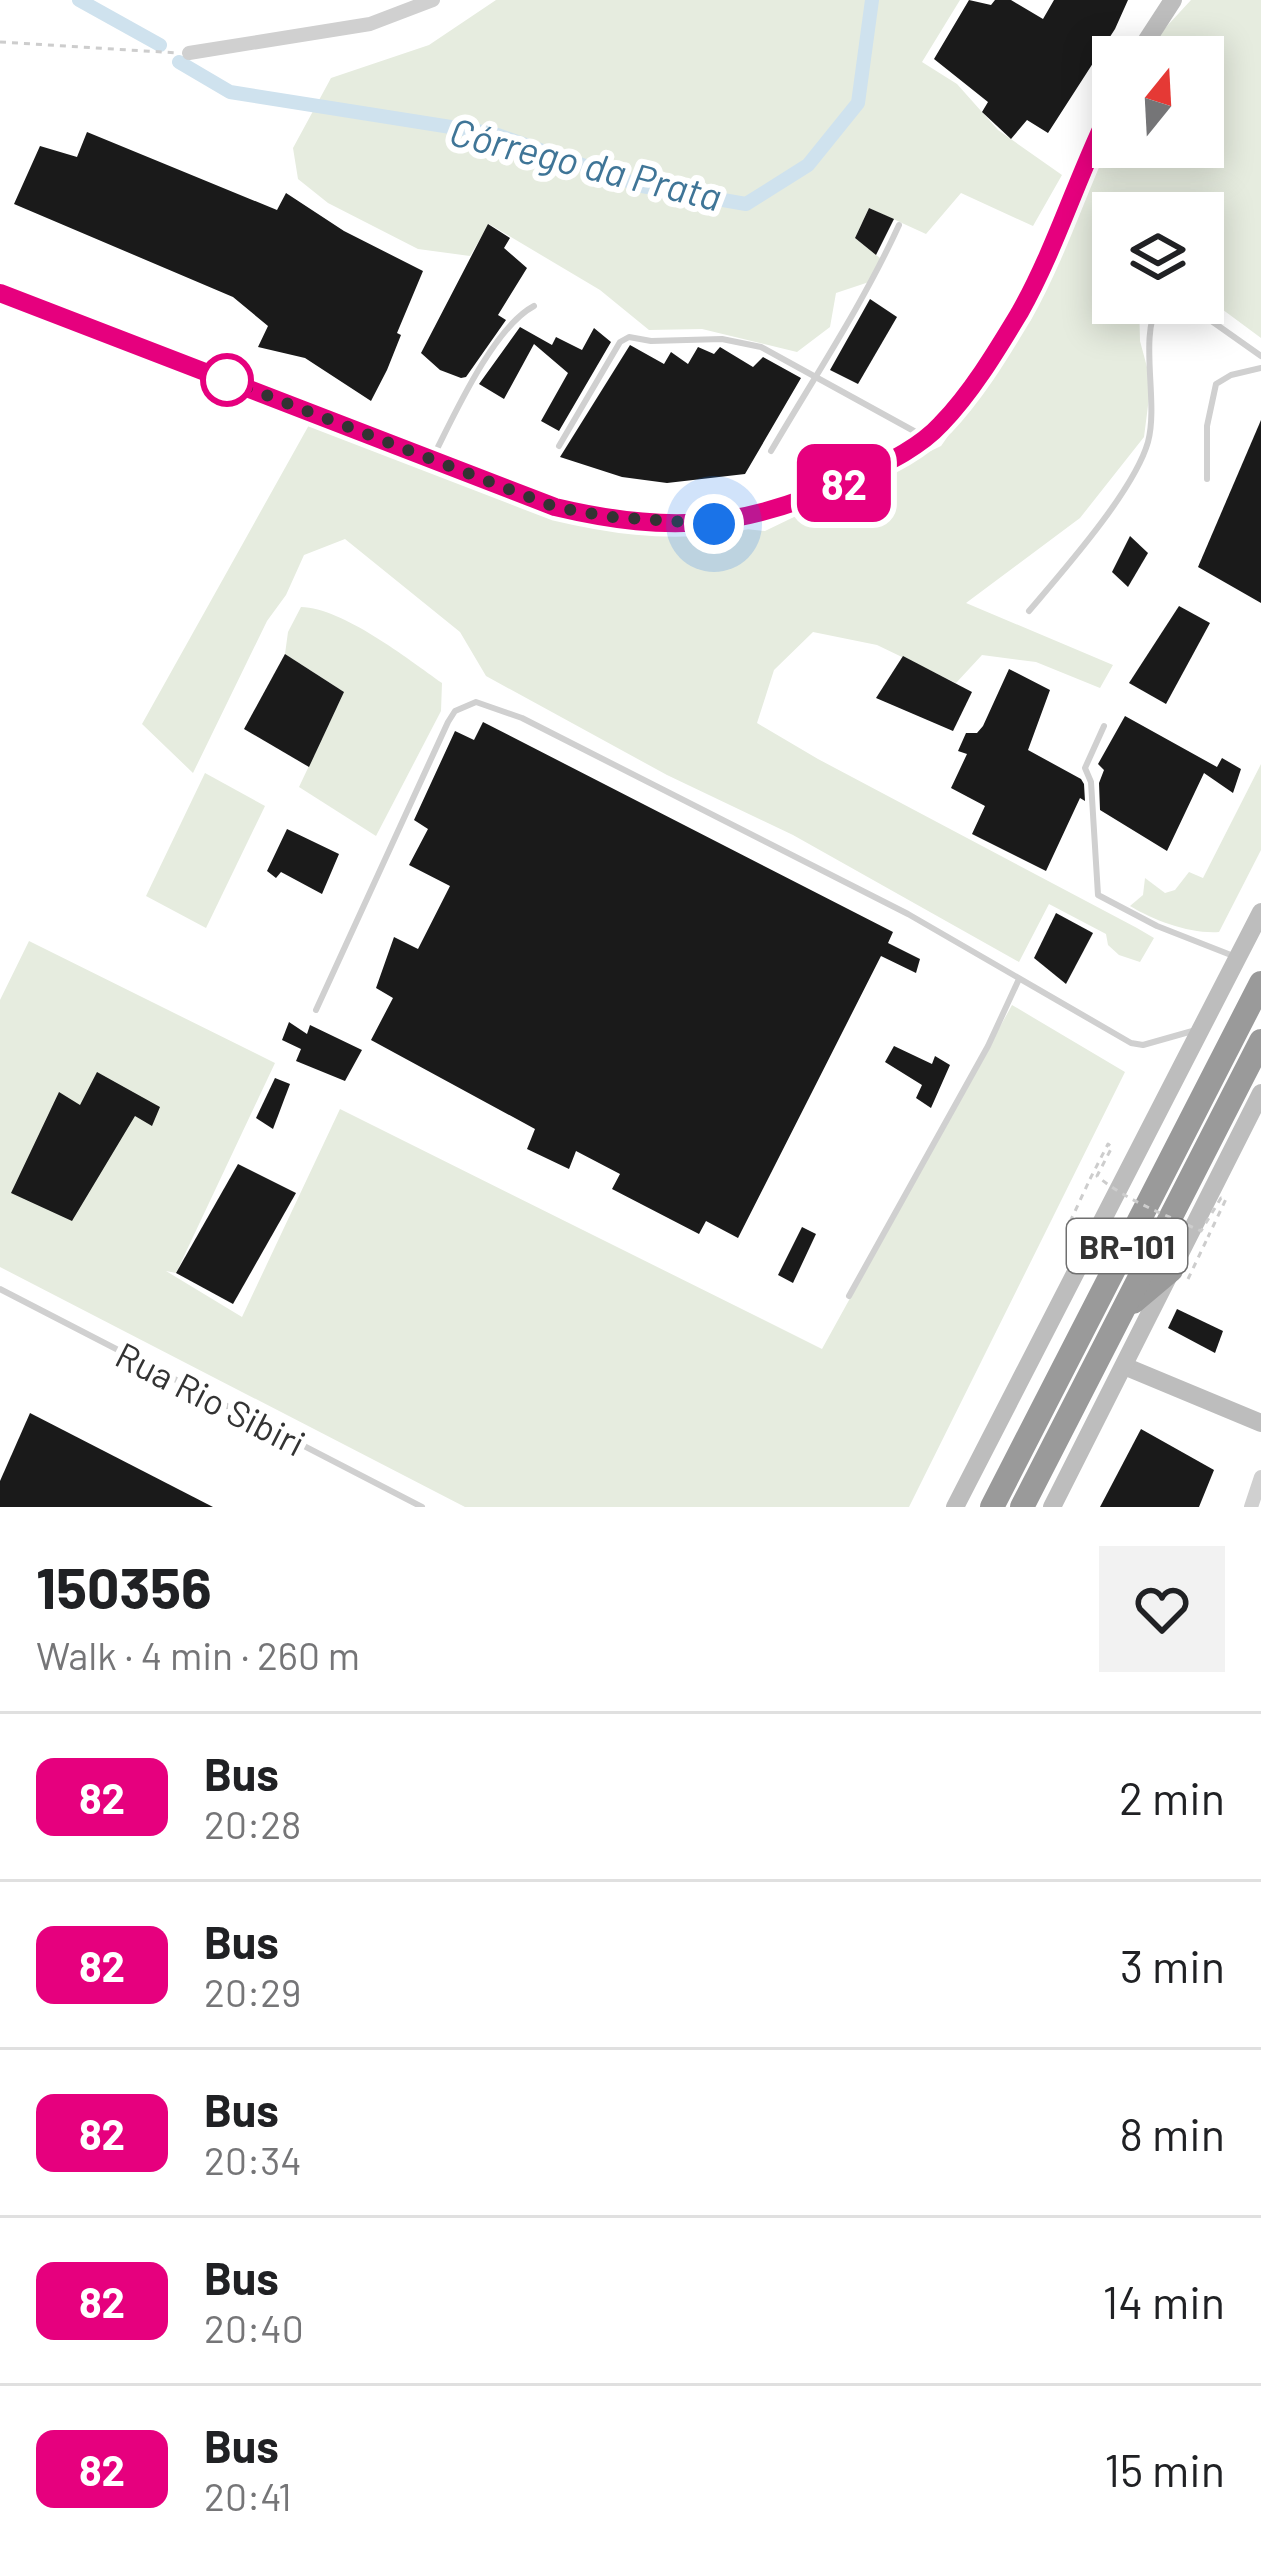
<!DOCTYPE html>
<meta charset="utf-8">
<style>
:root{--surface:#fff;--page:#f2f2f2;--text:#202124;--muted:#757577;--line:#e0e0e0}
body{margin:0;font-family:Barlow,sans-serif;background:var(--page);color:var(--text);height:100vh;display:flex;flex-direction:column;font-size:45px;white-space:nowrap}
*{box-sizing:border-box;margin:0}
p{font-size:39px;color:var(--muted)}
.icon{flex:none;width:66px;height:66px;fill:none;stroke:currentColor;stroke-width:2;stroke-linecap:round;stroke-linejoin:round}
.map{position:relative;height:1507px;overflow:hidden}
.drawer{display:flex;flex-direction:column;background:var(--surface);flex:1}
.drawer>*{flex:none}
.badge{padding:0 24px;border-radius:18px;font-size:42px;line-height:78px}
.needle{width:78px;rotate:18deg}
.controls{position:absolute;left:1092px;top:36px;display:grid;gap:24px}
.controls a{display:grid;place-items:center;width:132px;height:132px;border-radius:0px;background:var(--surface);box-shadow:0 6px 30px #0003;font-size:60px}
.you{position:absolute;width:60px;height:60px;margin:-30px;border:9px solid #fff;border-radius:50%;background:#1a73e8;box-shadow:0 0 0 18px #1a73e833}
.map>.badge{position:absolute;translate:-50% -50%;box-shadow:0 0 0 6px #fff}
.round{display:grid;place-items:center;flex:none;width:126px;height:126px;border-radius:0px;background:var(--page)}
.head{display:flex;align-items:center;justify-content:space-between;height:204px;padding:0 36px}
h1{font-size:57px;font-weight:700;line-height:90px}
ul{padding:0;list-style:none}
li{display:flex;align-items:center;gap:36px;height:168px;padding:0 36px;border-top:3px solid var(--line)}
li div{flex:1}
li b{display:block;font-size:45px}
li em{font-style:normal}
li .badge{min-width:132px;font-weight:700;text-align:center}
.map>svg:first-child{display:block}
</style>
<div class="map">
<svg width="1261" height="1507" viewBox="0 0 1261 1507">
<rect width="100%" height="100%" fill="#fff"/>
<g fill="#e6ecdf">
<path d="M 496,0 L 960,0 L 922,62 L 957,84 L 998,130 L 1062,175 L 1033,226 L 961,193 L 926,234 L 869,208 L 855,238 L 880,258 L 872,281 L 836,293 L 830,327 L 797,352 L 702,329 L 649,330 L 600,290 L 489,224 L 470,256 L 418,249 L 328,203 L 298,179 L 293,148 L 331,78 L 429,45 Z"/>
<path d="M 1191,0 L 1261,0 L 1261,338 L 1203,295 L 1203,213 L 1113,213 L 1113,303 L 1139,303 L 1140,341 L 1151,382 L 1144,437 L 1080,518 L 966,603 L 1113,665 L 1100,688 L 1036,662 L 982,655 L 956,683 L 877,645 L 813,632 L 774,670 L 757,723 L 818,759 L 1137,928 L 1154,938 L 1140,962 L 1119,955 L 1108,945 L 1106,934 L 1049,904 L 1019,962 L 793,835 L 667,775 L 486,676 L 460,632 L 345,539 L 304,555 L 286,595 L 267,621 L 193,773 L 142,724 L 309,425 L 518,504 L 765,531 L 941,446 L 1031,319 L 1113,131 L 1113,147 L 1203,147 L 1203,57 L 1146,57 L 1155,39 Z"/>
<path d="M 301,607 C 343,608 408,659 442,683 L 441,711 L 376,836 L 299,787 L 344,692 L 285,654 L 288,632 Z"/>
<path d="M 1261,764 L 1261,850 L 1219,932 C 1190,934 1155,921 1130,906 L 1143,895 L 1145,878 L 1165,893 L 1175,890 L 1189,872 L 1203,878 Z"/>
<path d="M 205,773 L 265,806 L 206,928 L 146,896 Z"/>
<path d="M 29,941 L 275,1063 L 176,1273 L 166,1271 L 242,1317 L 340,1109 L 822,1349 L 1012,1005 L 1125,1072 L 909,1507 L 465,1507 L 0,1267 L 0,1000 Z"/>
</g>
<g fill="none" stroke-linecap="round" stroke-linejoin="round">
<g stroke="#cfe2ee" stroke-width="14">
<path d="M 79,0 L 160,45"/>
<path d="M 179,62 L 230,92 L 495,134 L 642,186 L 746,204 L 808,165 L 858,103 L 872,0"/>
</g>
</g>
<g fill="#1a1a1a">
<path d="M 969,0 L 991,5 L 995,0 L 1011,0 L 1043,19 L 1054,0 L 1128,0 L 1115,29 L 1048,133 L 1027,120 L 1011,139 L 982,112 L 988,102 L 934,59 Z"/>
<path d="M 87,132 L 277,210 L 286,193 L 344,231 L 423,271 L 397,333 L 401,335 L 387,370 L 371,401 L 305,358 L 258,347 L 268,326 L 233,297 L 14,204 L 40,146 L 77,157 Z"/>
<path d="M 869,208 L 894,219 L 876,255 L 855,238 Z"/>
<path d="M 488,224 L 510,238 L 504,248 L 527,268 L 498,315 L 506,320 L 466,377 L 461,378 L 440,370 L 421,353 Z"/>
<path d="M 870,299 L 897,317 L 858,384 L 830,370 Z"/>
<path d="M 520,327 L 552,345 L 556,337 L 582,350 L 594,328 L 611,342 L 559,431 L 541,421 L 568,373 L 534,344 L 504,399 L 479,384 Z"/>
<path d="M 630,345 L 664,364 L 671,352 L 688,364 L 698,347 L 714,354 L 720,347 L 753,367 L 763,357 L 801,378 L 745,474 L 667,483 L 622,477 L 560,457 Z"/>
<path d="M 1261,420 L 1261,603 L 1198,567 Z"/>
<path d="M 1130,536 L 1148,553 L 1128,587 L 1112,572 Z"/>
<path d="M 1179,606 L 1210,623 L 1166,704 L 1129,683 Z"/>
<path d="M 285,654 L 344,692 L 309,767 L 244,729 Z"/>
<path d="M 903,656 L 972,692 L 953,731 L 876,698 Z"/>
<path d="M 1009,669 L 1050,690 L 1028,750 L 1081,779 L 1084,784 L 1085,801 L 1080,798 L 1046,871 L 972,834 L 985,806 L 951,788 L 967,754 L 958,751 L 966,733 L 977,733 L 983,726 Z"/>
<path d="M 1125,716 L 1217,767 L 1222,758 L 1241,769 L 1233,793 L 1204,773 L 1167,851 L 1100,810 L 1099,783 L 1104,770 L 1098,764 Z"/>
<path d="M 483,722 L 893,932 L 888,943 L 920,959 L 916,973 L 881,956 L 738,1238 L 706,1221 L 699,1234 L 612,1189 L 620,1174 L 576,1151 L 569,1169 L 527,1149 L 535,1129 L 371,1040 L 393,998 L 376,988 L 394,937 L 418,949 L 450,886 L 409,865 L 428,829 L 414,820 L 455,731 L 474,740 Z"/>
<path d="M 287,829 L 339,854 L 322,894 L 281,872 L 276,878 L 267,871 Z"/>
<path d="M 1056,913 L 1093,933 L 1066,984 L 1034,958 Z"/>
<path d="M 289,1022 L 307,1034 L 310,1025 L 362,1050 L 345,1081 L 296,1061 L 301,1049 L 282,1040 Z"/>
<path d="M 894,1046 L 932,1064 L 935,1056 L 950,1065 L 931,1108 L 916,1098 L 922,1085 L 885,1062 Z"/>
<path d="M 97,1072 L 160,1107 L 152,1126 L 135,1116 L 72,1221 L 11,1193 L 59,1092 L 80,1105 Z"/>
<path d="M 275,1078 L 290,1084 L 273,1129 L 256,1118 Z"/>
<path d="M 238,1164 L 296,1193 L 233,1304 L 176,1273 Z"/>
<path d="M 802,1227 L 816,1234 L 793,1283 L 778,1275 Z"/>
<path d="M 1177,1309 L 1223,1331 L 1215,1353 L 1168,1328 Z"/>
<path d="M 30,1413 L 213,1507 L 0,1507 L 0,1481 Z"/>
<path d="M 1141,1429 L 1214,1470 L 1199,1507 L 1100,1507 Z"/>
</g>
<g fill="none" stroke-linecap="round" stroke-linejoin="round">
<g stroke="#cdcdcd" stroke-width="3" stroke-dasharray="6 6" stroke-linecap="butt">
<path d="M 0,42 L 178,53"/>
<path d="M 1080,1228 L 1070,1222 L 1090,1179"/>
<path d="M 1188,1279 L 1208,1237"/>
</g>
<g stroke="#d0d0d0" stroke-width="6">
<path d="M 1186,303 L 1261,356"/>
<path d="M 559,446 L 620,342 L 629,337 L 651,341 L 722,339 L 761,347 L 923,436"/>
<path d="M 771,451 C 815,376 863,304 899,225"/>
<path d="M 434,455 C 455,413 494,327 534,306"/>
<path d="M 1207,479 L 1207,426 L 1216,384 L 1231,375 L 1261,368"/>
<path d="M 1029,611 C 1063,571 1134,491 1148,442 C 1159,401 1138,336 1159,303"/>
<path d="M 1104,726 L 1085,768 L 1091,782 L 1098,895 L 1157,926 L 1236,957"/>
<path d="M 316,1010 L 448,722 L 455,711 L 476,702 L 522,718 L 908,914 L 1131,1043 L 1143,1045 L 1196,1030"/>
<path d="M 0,1289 L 422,1507"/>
<path d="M 849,1296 L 988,1046 L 1019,979"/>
</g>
<g stroke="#d0d0d0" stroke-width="14">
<path d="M 189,53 L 370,24 L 433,0"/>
<path d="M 1251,1507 L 1261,1477"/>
</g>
<g stroke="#bdbdbd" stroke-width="18">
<path d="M 1136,57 L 1173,0"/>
<path d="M 0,293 L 555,507 C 671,535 749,527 856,477 C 886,463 919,448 941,424 C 972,392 998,350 1020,312 C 1057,246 1079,171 1113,104"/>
<path d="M 1124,1366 L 1261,1423"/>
<path d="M 955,1507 L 1261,912"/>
<path d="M 1052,1507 L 1261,1093"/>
</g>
<g stroke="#9a9a9a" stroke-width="24">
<path d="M 1133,1302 L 1171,1270"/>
<path d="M 992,1507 L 1261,983"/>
<path d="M 1022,1507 L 1261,1041"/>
</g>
<path stroke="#cdcdcd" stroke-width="3" stroke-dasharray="6 6" stroke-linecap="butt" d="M 1090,1179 L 1108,1144 L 1112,1147 L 1097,1176 C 1127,1201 1166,1215 1201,1231 L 1221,1198 L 1226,1199 L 1208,1237"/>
</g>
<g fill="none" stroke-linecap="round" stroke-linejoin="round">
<defs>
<path id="line" d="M 0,293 L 555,507 C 673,535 747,528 857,477 C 886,463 919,448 941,424 C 972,392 997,350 1020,312 C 1057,246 1079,171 1113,104"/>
</defs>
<use href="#line" stroke="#fff" stroke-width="27"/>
<use href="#line" stroke="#e6007e" stroke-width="18"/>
<path stroke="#333" stroke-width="12" stroke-dasharray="0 21.6" d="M 227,380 L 555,507 L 611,517 L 714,524"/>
</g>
<circle fill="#fff" stroke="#e6007e" stroke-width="6" cx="227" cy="380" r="24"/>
<g text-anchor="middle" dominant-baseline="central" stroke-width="12" stroke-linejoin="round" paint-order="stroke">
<rect fill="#fff" stroke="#707070" stroke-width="3" x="1067" y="1219" width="120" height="54" rx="9"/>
<g font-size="33" font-weight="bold" fill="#333">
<text x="1127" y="1246">BR-101</text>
</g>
<g font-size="36" fill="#333" stroke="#fff">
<text transform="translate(211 1398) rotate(27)">Rua Rio Sibiri</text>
</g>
<g font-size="39" font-style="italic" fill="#3f7597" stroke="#fff">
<text transform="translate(586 163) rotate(14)">Córrego da Prata</text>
</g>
</g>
</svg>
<div class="controls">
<a><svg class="needle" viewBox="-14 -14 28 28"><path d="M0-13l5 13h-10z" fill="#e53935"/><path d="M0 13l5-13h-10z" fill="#757577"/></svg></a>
<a><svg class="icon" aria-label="layers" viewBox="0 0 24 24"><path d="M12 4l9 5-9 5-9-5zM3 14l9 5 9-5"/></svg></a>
</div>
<div class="you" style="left:714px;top:524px"></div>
<b class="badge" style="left:844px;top:483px;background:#e6007e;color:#fff">82</b>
</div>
<section class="drawer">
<div class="head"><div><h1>150356</h1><p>Walk · 4 min · 260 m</p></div><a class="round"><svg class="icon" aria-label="heart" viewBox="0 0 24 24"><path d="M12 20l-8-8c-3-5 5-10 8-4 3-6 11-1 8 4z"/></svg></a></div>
<ul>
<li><span class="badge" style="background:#e6007e;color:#fff">82</span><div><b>Bus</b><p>20:28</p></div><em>2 min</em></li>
<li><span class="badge" style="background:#e6007e;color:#fff">82</span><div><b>Bus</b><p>20:29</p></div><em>3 min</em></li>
<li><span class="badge" style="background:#e6007e;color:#fff">82</span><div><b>Bus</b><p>20:34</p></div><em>8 min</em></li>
<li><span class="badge" style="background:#e6007e;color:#fff">82</span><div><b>Bus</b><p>20:40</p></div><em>14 min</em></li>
<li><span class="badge" style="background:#e6007e;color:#fff">82</span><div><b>Bus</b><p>20:41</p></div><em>15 min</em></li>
</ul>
</section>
